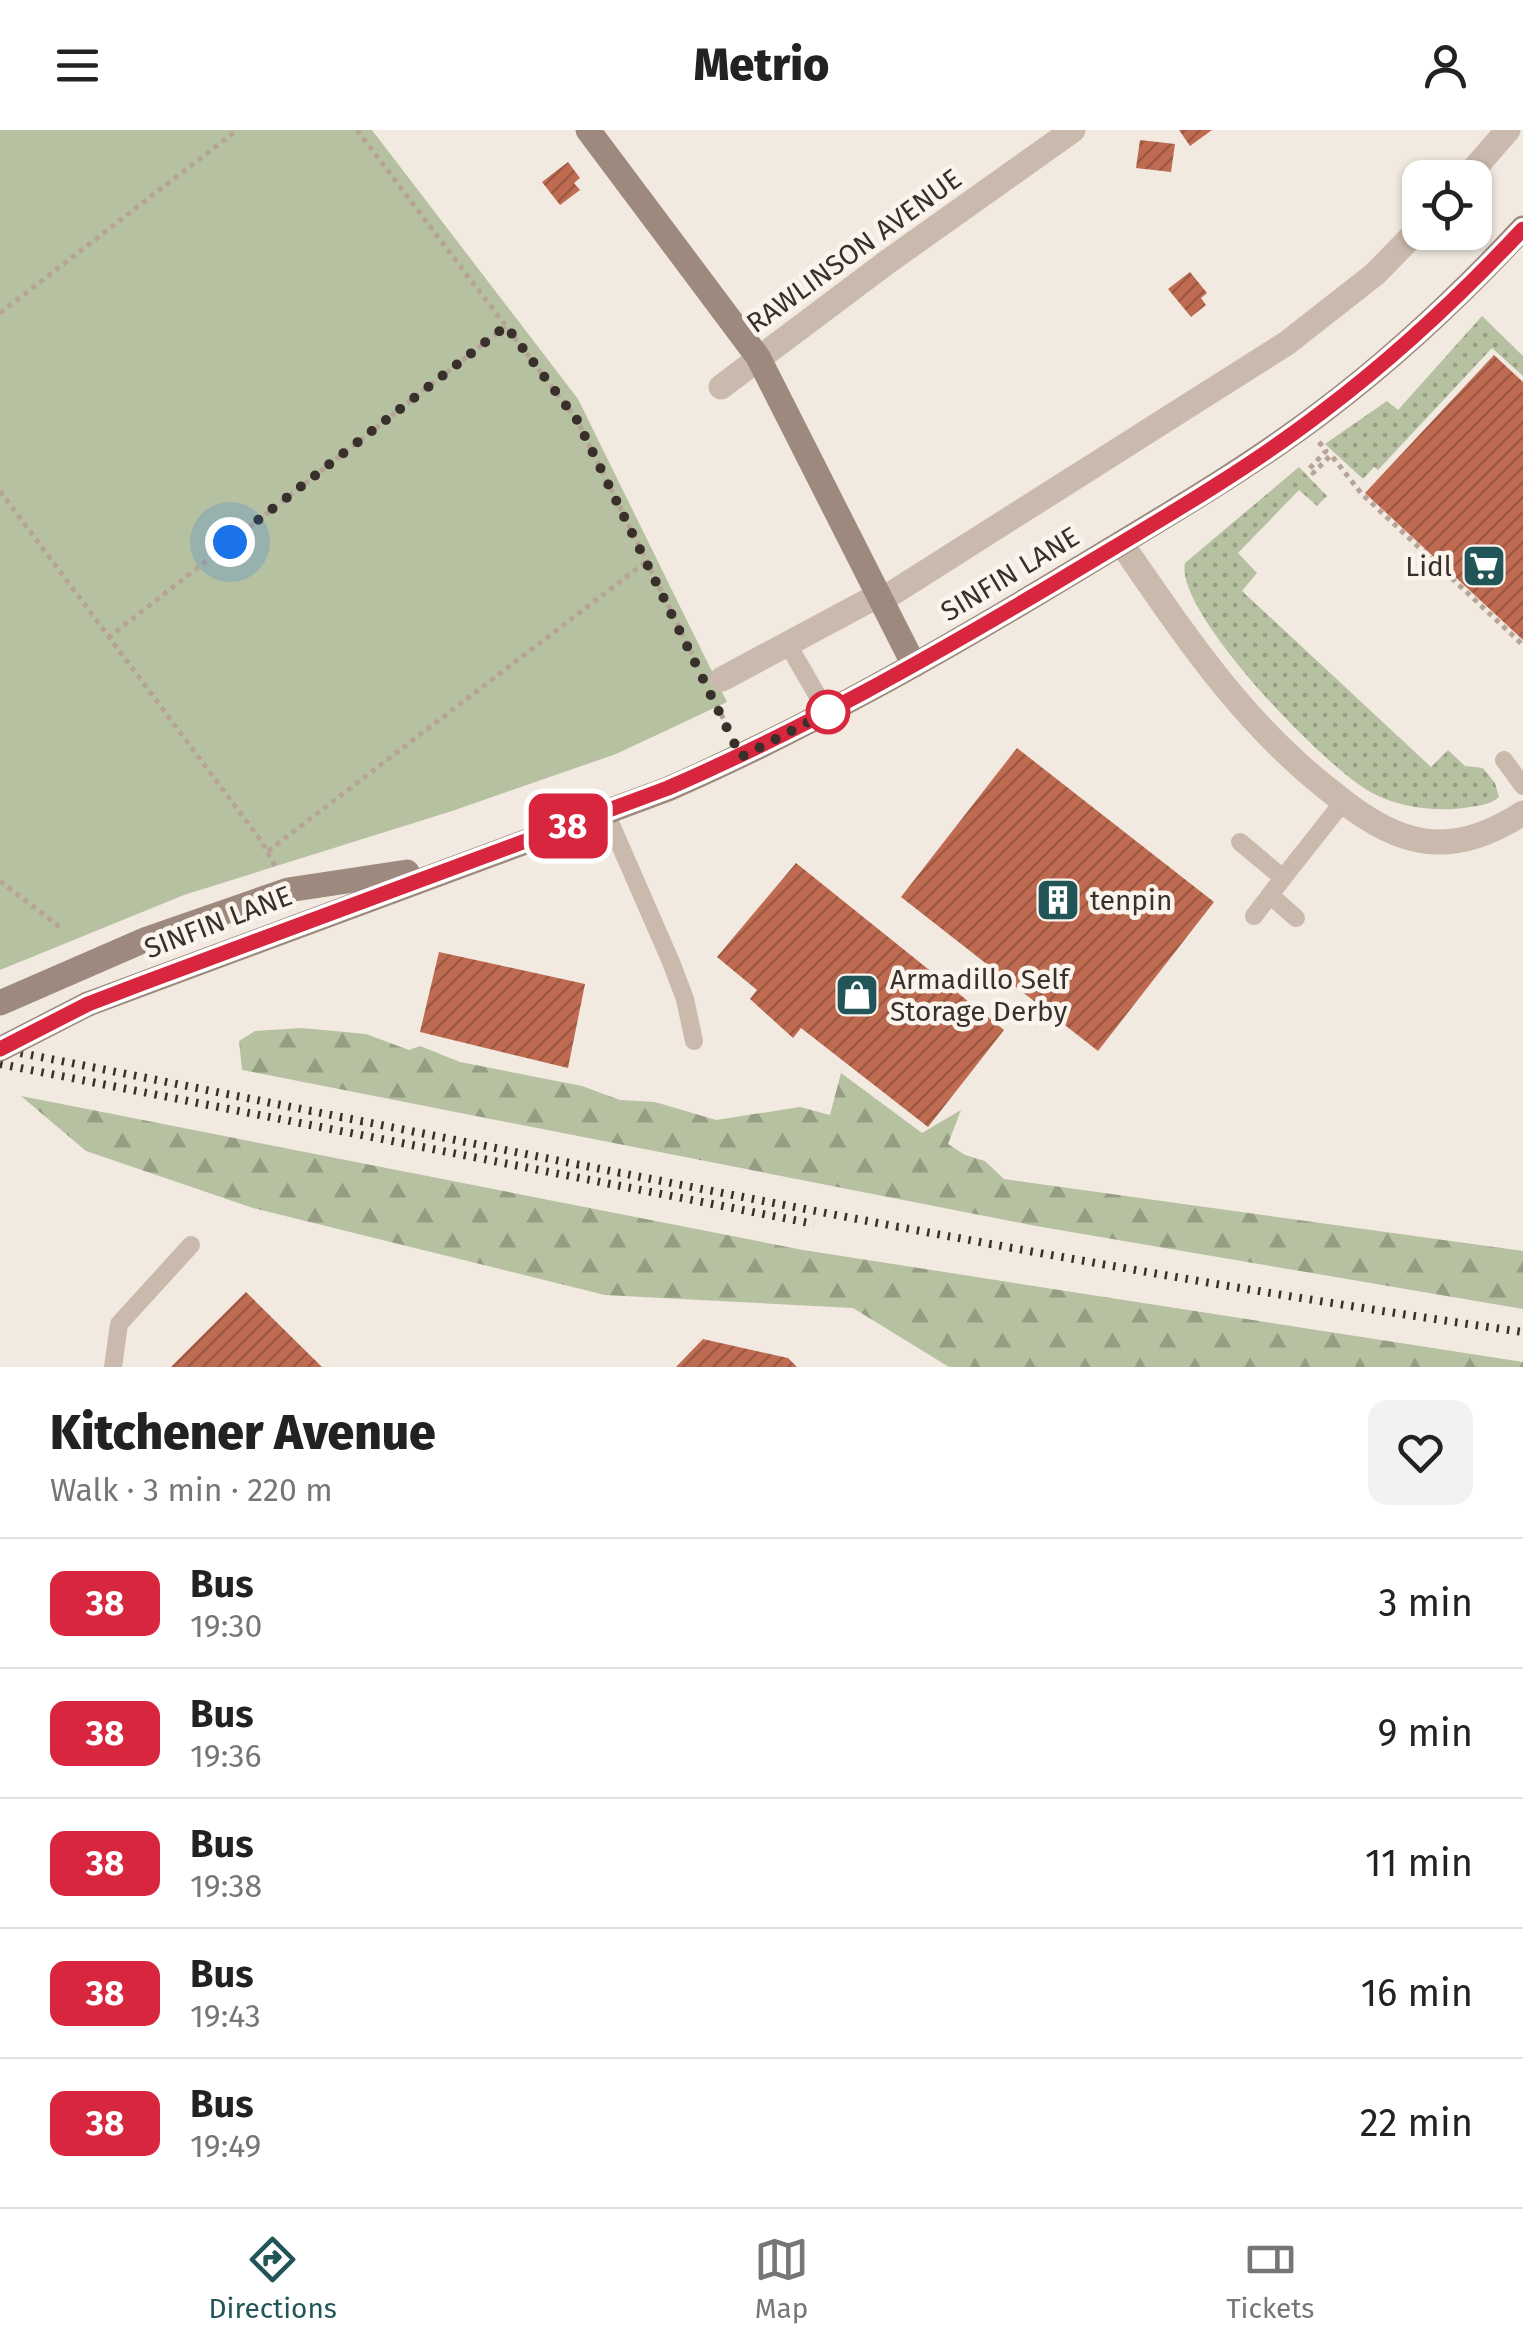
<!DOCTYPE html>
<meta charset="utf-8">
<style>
:root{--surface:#fff;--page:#f2f2f2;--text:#222;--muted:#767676;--line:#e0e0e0;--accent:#225558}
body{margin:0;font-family:"Fira Sans",sans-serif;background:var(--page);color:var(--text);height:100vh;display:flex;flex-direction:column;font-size:38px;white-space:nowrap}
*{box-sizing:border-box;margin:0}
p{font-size:32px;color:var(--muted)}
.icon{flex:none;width:55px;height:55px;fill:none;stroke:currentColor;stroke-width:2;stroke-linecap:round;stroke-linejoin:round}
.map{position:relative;height:1237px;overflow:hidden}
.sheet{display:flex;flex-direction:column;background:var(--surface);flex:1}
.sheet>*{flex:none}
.badge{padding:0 20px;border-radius:15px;font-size:35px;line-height:65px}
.controls{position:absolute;left:1402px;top:30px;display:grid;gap:20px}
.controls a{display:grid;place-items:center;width:90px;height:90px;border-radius:20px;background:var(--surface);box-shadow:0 2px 8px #0004;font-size:50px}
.you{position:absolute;width:50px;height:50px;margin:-25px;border:8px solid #fff;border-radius:50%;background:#1a73e8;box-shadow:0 0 0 15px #1a73e833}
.map>.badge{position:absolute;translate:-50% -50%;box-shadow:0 0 0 5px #fff}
.round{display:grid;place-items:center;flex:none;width:105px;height:105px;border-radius:20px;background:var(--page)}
.headline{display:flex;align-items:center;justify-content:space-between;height:170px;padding:0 50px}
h1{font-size:48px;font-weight:800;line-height:75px}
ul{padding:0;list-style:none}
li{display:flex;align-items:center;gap:30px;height:130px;padding:0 50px;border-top:2px solid var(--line)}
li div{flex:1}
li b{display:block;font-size:38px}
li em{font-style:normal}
li .badge{min-width:110px;font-weight:700;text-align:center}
header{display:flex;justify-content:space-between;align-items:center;height:130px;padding:0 50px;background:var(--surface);font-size:45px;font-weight:800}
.tab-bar{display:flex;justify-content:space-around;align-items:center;height:140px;border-top:2px solid var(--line);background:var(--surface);font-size:28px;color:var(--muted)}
.tab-bar a{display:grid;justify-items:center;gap:5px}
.tab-bar .on{color:var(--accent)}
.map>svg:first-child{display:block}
</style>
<header><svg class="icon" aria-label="menu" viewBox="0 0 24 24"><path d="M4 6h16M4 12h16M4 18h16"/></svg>Metrio<svg class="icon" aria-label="person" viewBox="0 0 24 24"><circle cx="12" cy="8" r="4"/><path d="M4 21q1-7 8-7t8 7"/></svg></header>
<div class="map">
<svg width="1523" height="1237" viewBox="0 0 1523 1237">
<defs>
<pattern id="grass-dots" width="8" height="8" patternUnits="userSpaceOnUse" patternTransform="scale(2.5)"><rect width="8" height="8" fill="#b6c1a1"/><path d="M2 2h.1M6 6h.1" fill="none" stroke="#959d83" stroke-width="1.8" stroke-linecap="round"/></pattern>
<pattern id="forest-firs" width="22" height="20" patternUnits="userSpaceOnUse" patternTransform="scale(2.5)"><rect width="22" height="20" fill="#b6c1a1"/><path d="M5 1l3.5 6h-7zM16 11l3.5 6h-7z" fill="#959d83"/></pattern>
<pattern id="building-hatch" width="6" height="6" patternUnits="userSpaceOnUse" patternTransform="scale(2.5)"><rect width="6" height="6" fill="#bf6b51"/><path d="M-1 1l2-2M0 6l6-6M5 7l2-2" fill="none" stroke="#9c5843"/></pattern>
</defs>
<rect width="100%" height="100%" fill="#f2eae0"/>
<g fill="url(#grass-dots)">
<path d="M 1482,186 L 1523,226 L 1523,246 L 1492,218 L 1378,340 L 1374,337 L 1363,349 L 1325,314 L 1387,271 L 1398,280 Z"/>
<path d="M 1299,337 L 1327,366 L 1317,376 L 1299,360 L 1238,423 L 1257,443 L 1242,461 L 1431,637 L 1448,620 L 1465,636 L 1483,638 L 1495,653 L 1499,667 C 1491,675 1476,676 1464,678 C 1436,682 1399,677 1374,664 C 1329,642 1174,482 1185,433 Z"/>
</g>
<g fill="url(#forest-firs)">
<path d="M 302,898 L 366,904 L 409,920 L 420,916 L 460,932 L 582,956 L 620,970 L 655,972 L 716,990 L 800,977 L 830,985 L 841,943 L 922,1003 L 961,980 L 948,1014 L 965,1025 L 985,1031 L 1004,1049 L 1523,1121 L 1523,1179 L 1036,1096 L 242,940 L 239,911 L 255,901 Z"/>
<path d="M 21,966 L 803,1120 L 1523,1232 L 1523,1237 L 949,1237 L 853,1178 L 605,1165 L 253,1078 L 86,1021 Z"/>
</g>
<path fill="#b6c1a1" d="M 0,0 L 372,0 L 578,269 L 727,572 L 616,624 L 452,681 L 184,765 L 0,840 Z"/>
<g fill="url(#building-hatch)">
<path d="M 1179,0 L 1212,0 L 1190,16 Z"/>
<path d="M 1140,10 L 1175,14 L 1171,42 L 1136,38 Z"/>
<path d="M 568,32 L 580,48 L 574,53 L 580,60 L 560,75 L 542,52 Z"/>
<path d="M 1190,142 L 1207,163 L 1201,168 L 1206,175 L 1191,187 L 1168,159 Z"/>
<path d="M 1494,225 L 1523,252 L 1523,510 L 1365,363 Z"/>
<path d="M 1017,618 L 1214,772 L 1098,921 L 901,767 Z"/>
<path d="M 796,733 L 1004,900 L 928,997 L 801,898 L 793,908 L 750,869 L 757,860 L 717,827 Z"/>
<path d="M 439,822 L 585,854 L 568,938 L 420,902 Z"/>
<path d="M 246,1162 L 322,1237 L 171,1237 Z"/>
<path d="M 703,1209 L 788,1228 L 797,1237 L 676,1237 Z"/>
</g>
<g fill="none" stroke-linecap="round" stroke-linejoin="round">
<g stroke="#b6a497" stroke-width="5" stroke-dasharray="5 5" stroke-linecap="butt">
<path d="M 357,0 L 577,290 L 699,538"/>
<path d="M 0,183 L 237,0"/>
<path d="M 1319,312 L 1326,321 L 1309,339 L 1313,343 L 1331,325 L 1361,363 L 1523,515"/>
<path d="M 0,361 L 262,712 L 275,736"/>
<path d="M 108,508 L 506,196"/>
<path d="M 717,575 L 729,601"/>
<path d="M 268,721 L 647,431"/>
<path d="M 0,751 L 61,798"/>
</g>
<g stroke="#cabaad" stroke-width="18">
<path d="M 787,513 L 827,582"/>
<path d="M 1504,630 L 1523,656"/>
<path d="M 606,683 L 671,832 L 685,869 L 694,911"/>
<path d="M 1240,712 L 1283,748 L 1343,672"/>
<path d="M 1270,765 L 1296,788"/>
<path d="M 1254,786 L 1283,748"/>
<path d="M 113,1237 L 119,1194 L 191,1115"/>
</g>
<g stroke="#cabaad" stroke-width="25">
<path d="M 1466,48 L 1508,0"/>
<path d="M 721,257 L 886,133 L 1073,0"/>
<path d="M 1121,413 C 1186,507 1242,593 1334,664 C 1357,683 1385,702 1414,709 C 1454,719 1491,704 1523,683"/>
<path d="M 880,471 L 1287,213 L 1375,144 L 1420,98"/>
<path d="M 722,549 L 877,466"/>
</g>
<g stroke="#9e897e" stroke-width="25">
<path d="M 588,0 L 758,227 L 914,535"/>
<path d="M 0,873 L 147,809 L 288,760 L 407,742"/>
<path d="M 88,874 L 668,659 C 807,598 939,523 1068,445 C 1153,393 1243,342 1322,282 C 1395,227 1461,165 1523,98"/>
</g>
<g stroke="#392f2b" stroke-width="8" stroke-dasharray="2.5 8" stroke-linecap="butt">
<path d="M 0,919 C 506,1018 1012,1129 1523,1202"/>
<path d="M 0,934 L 814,1094"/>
</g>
<path stroke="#9e897e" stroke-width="25" d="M 0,919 L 88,874"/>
</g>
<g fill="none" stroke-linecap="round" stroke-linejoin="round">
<defs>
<path id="line" d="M 0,919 L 88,874 L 143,853 L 668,658 C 802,600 929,528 1055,453 C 1144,399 1240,345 1322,282 C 1395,227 1461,165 1523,99"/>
</defs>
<use href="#line" stroke="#fff" stroke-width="22"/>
<use href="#line" stroke="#d7263d" stroke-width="15"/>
<path stroke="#392f2b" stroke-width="10" stroke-dasharray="0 18" d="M 230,412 L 506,196 L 577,290 L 741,627 L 828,582"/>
</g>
<defs>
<symbol id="supermarket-square" viewBox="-11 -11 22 22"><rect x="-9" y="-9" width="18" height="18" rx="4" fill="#225558" stroke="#faf4ed"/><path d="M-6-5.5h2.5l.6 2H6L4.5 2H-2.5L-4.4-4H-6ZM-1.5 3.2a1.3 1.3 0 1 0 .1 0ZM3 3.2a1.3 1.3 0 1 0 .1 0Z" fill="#fff"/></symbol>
<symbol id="building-square" viewBox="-11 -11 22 22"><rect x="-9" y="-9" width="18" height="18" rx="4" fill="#225558" stroke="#faf4ed"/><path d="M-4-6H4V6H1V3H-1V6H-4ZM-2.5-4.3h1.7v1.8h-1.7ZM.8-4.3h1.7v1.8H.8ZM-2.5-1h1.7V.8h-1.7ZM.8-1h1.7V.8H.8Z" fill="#fff"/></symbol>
<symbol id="shop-square" viewBox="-11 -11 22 22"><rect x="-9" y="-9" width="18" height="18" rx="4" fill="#225558" stroke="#faf4ed"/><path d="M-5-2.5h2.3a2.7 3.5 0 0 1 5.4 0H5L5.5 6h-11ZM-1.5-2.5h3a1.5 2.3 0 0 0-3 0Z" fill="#fff"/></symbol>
</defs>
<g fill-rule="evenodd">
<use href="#supermarket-square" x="1459" y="411" width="50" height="50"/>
<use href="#building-square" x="1033" y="745" width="50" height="50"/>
<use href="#shop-square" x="832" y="840" width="50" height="50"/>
</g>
<circle fill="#fff" stroke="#d7263d" stroke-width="5" cx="828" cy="582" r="20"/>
<g text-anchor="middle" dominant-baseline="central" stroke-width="9" stroke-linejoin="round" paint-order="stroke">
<g font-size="28" fill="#392f2b" stroke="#faf4ed">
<text transform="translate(854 121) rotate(-36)">RAWLINSON AVENUE</text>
<text transform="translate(1010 444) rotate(-31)">SINFIN LANE</text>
<text transform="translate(218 792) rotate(-21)">SINFIN LANE</text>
</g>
<g font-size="28" fill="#392f2b" stroke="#faf4ed" text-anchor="start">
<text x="1452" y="436" text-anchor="end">Lidl</text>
<text x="1090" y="770">tenpin</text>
<text x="890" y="849">Armadillo Self<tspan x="890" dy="32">Storage Derby</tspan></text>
</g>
</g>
</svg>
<div class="controls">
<a><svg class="icon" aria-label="locate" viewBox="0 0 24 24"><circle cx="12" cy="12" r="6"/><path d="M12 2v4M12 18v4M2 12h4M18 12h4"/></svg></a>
</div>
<div class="you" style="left:230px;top:412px"></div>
<b class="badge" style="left:568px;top:696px;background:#d7263d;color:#fff">38</b>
</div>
<section class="sheet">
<div class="headline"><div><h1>Kitchener Avenue</h1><p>Walk · 3 min · 220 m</p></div><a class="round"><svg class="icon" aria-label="heart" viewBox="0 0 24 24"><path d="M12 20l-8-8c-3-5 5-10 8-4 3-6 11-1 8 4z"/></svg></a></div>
<ul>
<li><span class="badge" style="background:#d7263d;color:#fff">38</span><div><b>Bus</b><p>19:30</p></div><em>3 min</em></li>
<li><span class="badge" style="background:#d7263d;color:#fff">38</span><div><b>Bus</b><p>19:36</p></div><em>9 min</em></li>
<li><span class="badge" style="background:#d7263d;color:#fff">38</span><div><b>Bus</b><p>19:38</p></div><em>11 min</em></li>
<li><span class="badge" style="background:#d7263d;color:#fff">38</span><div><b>Bus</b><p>19:43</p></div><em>16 min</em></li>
<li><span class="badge" style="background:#d7263d;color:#fff">38</span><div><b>Bus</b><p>19:49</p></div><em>22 min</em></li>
</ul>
</section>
<nav class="tab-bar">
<a class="on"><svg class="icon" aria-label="directions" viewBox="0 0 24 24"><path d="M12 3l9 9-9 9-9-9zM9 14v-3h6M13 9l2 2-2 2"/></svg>Directions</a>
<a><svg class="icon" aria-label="map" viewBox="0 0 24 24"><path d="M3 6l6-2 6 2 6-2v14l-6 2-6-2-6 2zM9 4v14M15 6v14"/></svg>Map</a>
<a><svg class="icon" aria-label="tickets" viewBox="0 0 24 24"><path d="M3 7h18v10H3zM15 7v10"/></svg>Tickets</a>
</nav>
